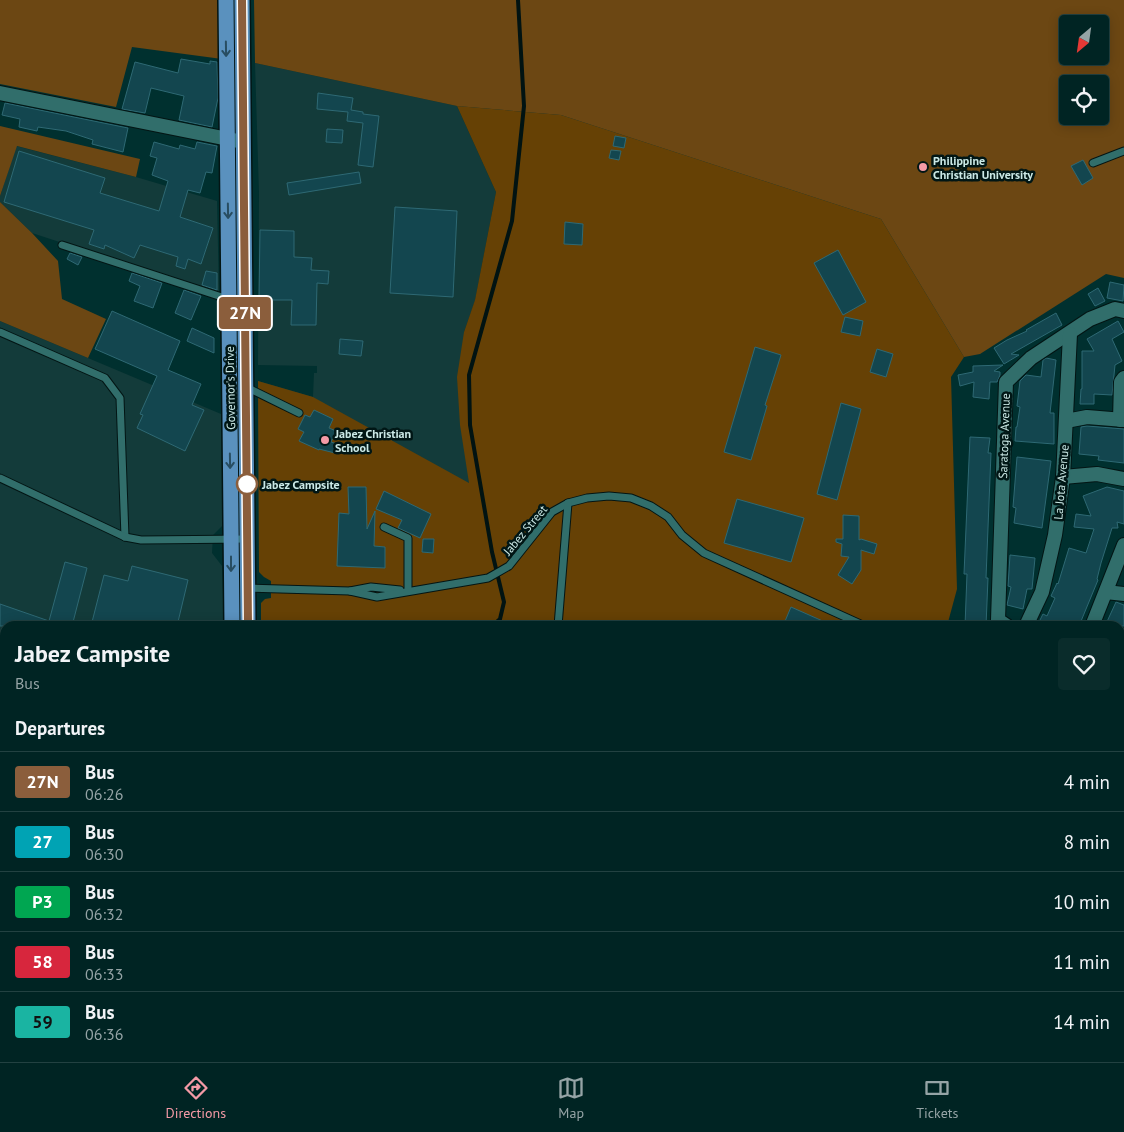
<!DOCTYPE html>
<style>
:root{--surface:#002423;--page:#0a2c2b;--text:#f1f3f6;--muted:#95a4a6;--line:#224141;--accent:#f49aa6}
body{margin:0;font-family:"PT Sans",sans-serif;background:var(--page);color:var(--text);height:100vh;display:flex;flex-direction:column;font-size:19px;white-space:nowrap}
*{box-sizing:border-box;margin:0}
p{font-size:16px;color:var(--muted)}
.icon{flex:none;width:28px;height:28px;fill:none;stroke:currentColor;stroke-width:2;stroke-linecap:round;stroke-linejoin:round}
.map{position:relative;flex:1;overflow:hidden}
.details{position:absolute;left:0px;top:621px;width:1125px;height:441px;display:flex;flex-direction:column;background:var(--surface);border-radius:15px 15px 0 0;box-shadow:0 2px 12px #0003,0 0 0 1px var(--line)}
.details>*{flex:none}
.badge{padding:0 10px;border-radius:4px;font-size:18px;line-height:32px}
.needle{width:32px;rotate:209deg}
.buttons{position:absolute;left:1059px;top:15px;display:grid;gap:10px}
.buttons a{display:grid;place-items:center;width:50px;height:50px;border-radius:5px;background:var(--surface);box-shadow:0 2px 12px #0003,0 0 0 1px var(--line);font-size:25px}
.map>.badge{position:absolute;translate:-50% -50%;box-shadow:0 0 0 2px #fff}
h2{padding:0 15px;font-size:19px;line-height:45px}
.round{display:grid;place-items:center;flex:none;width:52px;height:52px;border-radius:5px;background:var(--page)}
.headline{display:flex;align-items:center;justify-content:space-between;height:85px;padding:0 15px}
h1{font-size:24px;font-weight:700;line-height:38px}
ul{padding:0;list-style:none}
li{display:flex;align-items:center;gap:15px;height:60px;padding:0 15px;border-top:1px solid var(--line)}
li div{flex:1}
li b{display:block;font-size:19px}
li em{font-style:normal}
li .badge{min-width:55px;font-weight:700;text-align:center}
.tabs{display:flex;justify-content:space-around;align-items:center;height:70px;border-top:1px solid var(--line);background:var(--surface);font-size:14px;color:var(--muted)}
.tabs a{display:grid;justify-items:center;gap:2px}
.tabs .selected{color:var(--accent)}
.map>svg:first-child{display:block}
</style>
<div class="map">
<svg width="1124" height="1062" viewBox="0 0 1124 1062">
<rect width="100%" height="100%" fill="#00302f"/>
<g fill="#133b3a">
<path d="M 255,63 L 457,106 L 496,192 L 475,301 L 464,332 L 469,484 L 259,572 L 258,381 L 313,397 L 314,373 L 317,373 L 317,366 L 258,365 L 259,193 Z"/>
<path d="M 16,146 L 136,177 L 217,201 L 219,294 L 32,233 L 0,202 L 0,196 Z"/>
<path d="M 0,321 L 221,414 L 223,525 L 213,535 L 212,553 L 222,566 L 224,626 L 5,626 L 5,833 L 0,831 Z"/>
</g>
<g fill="#664105">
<path d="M 457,106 L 561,115 L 881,219 L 964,357 L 951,377 L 957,589 L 947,626 L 261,626 L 261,603 L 265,599 L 271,598 L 271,581 L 264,577 L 259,572 L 258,381 L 313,397 L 469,483 L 460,425 L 457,377 L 464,332 L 475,300 L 496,192 Z"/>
<path d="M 378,1058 L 490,1058 L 479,1062 L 379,1062 Z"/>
</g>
<g fill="#6c4713" fill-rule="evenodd">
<path d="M 0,0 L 220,0 L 222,59 L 132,47 L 116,107 L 0,84 Z"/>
<path d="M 254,0 L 1124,0 L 1124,278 L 1106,274 L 980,354 L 964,357 L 881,219 L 561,115 L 457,106 L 255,63 ZM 1068,24 L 1100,24 L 1100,56 L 1068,56 ZM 1068,84 L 1100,84 L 1100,116 L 1068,116 Z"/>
<path d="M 0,126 L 140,159 L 136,177 L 17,146 L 0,196 Z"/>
<path d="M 0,202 L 32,233 L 58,261 L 62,299 L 106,319 L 88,358 L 0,321 Z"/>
</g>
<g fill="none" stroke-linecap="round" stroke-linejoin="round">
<g stroke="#011312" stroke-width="4">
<path d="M 492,626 L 500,619 L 504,602 L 492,552 L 470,425 L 469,375 L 512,221 L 524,106 L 518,0"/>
<path d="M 371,1058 L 373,1062"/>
</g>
</g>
<g fill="#13464f" stroke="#2e6974">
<path d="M 181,59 L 210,64 L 210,61 L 217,62 L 218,98 L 212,127 L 179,120 L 184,96 L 151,88 L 145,113 L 122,109 L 135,62 L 178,73 Z"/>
<path d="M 318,93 L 353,98 L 351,110 L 363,112 L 363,114 L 379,116 L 373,167 L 358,165 L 363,123 L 347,121 L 348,112 L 317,109 Z"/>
<path d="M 5,103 L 128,128 L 123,152 L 92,144 L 93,140 L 66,131 L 38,127 L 37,131 L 19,127 L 20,119 L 2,115 Z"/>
<path d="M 327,129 L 343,130 L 342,143 L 326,142 Z"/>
<path d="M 615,136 L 626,138 L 624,148 L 613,146 Z"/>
<path d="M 154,142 L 179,149 L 180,145 L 195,149 L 197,142 L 217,146 L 212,173 L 206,172 L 200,193 L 188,190 L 180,217 L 213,228 L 201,264 L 188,259 L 185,269 L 176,266 L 178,257 L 140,245 L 134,258 L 105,245 L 104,249 L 89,244 L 94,230 L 4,202 L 19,151 L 105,178 L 100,193 L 159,211 L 168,181 L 152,175 L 157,158 L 150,156 Z"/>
<path d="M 611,150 L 621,151 L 619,160 L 609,158 Z"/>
<path d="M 1083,160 L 1093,178 L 1082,185 L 1071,166 Z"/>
<path d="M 359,172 L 361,183 L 289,195 L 287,183 Z"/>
<path d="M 395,207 L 457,211 L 453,297 L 390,293 Z"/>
<path d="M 565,222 L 583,224 L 582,245 L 564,244 Z"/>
<path d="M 260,230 L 294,231 L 294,257 L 312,258 L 311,270 L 329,271 L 328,284 L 317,283 L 316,325 L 291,325 L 292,300 L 259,300 Z"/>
<path d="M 838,250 L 866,302 L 843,315 L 814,263 Z"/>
<path d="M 70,253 L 82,257 L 78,265 L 67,259 Z"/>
<path d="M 206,271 L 217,273 L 217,290 L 202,285 Z"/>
<path d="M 132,273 L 162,283 L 153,308 L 134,301 L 140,286 L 129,281 Z"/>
<path d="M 1110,282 L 1124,285 L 1123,301 L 1107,298 Z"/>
<path d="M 1098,288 L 1105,301 L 1095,306 L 1088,294 Z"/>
<path d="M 184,290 L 201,296 L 191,320 L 175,313 Z"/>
<path d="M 112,311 L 180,341 L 168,370 L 201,384 L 192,405 L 204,410 L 185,451 L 137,428 L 143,415 L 140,414 L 157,376 L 95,349 Z"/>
<path d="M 1056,313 L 1062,325 L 1011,354 L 1019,355 L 1004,364 L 994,348 L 1007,340 L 1027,331 L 1026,330 Z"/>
<path d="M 845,317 L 863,321 L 860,336 L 841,332 Z"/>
<path d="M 1118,321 L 1124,332 L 1112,339 L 1122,361 L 1115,365 L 1112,395 L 1094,394 L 1094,404 L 1080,404 L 1081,389 L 1082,389 L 1082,351 L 1094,351 L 1087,339 Z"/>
<path d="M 192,328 L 214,338 L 214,353 L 187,341 Z"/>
<path d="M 340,339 L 363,341 L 361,356 L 339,354 Z"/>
<path d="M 755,347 L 781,355 L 765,405 L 767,406 L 751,460 L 724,452 Z"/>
<path d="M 877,349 L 893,354 L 886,377 L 870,372 Z"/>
<path d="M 1046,358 L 1056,360 L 1050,413 L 1054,413 L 1054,444 L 1015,441 L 1016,427 L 1017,427 L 1020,407 L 1017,406 L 1020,381 L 1026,375 L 1041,377 L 1043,360 Z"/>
<path d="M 1003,365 L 994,371 L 1000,372 L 1000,375 L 997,382 L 990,382 L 989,399 L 973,397 L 974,382 L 960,386 L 958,375 L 973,372 L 973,366 Z"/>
<path d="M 841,403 L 861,409 L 837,500 L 817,494 Z"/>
<path d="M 314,410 L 333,419 L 329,428 L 336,431 L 331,442 L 337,444 L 335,453 L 319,449 L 319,450 L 299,441 L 304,432 L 298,429 L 305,415 L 310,417 Z"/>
<path d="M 1087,426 L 1124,429 L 1124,463 L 1098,460 L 1099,456 L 1079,454 L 1081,427 Z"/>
<path d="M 970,437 L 990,438 L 988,453 L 991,453 L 986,578 L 988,578 L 986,626 L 965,626 L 967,574 L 964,574 Z"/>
<path d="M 1017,457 L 1051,461 L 1042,528 L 1014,523 L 1016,508 L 1013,507 Z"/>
<path d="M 348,487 L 366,487 L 367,529 L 375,511 L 374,546 L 385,547 L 385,568 L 337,566 L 339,513 L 349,514 Z"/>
<path d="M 1107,487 L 1124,491 L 1124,524 L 1117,522 L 1118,528 L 1112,528 L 1101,563 L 1097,579 L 1098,580 L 1079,626 L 1037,626 L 1043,614 L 1047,616 L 1055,598 L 1051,596 L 1057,583 L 1058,584 L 1069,548 L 1086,553 L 1094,529 L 1074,527 L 1076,514 L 1091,516 L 1083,496 Z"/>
<path d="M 384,491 L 431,514 L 420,538 L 398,528 L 402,520 L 376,509 Z"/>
<path d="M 737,499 L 804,518 L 791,562 L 724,543 Z"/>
<path d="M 843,515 L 859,516 L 859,540 L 861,539 L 877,544 L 874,554 L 861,550 L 861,570 L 852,584 L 838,575 L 849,557 L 841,556 L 842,544 L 836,542 L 836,539 L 843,539 Z"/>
<path d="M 423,539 L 434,539 L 433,553 L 422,552 Z"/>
<path d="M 1010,555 L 1035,558 L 1032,589 L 1027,589 L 1023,609 L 1007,605 L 1011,587 L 1008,586 Z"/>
<path d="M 65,562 L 87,568 L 72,626 L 0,626 L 0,604 L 49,621 Z"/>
<path d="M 132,566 L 188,580 L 177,626 L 91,626 L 104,575 L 128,581 Z"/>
<path d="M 1116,602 L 1124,605 L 1124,626 L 1105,626 Z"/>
<path d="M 791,607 L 834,626 L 783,626 Z"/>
</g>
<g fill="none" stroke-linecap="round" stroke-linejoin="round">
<defs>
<g id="service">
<path d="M 1093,163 L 1124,151"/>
<path d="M 62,245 L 228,299"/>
<path d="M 0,332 L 105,378 L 120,398 L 125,537"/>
<path d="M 246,387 L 299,413"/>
<path d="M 0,478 L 125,537 L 141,540 L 248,539"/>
<path d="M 384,527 L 408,538 L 408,591"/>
<path d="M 246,588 L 350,591 L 371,587 L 400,590"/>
<path d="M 350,591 L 377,597 L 488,578 L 509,566 L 552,512 L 568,503 L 587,498 L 609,496 L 631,498 L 651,506 L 668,517 L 682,535 L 704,553 L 865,626"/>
<path d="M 558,626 L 568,503"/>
</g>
<g id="minor">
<path d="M 0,93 L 243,142"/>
<path d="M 1120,420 L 1121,382 L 1124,378"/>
<path d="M 1066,421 L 1087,417 L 1124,420"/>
<path d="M 1063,477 L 1097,474 L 1124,479"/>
<path d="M 1106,592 L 1124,594"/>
<path d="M 1007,626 L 998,620 L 1006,382 L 1031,358 L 1090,319 L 1115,309 L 1124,311"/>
<path d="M 1026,626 L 1042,592 L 1055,535 L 1063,477 L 1070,334"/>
<path d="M 1092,626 L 1124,545"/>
<path d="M 1120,701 L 1124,690"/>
<path d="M 1120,754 L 1124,756"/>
<path d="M 0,870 L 5,872"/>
<path d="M 1120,910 L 1124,910"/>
<path d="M 0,939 L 5,936"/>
<path d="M 1120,966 L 1124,966"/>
<path d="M 0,1047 L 5,1054"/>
<path d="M 199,1058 L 203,1062"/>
<path d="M 633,1058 L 640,1062"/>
<path d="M 886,1058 L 887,1062"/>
<path d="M 71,1062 L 79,1058"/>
<path d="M 681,1062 L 684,1058"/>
</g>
<path id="tertiary" d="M 0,1024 L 5,1020"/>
<g id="trunk">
<path d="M 226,0 L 232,626"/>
<path d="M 242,0 L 248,626"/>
<path d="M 265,1058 L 268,1062"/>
<path d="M 282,1058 L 287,1062"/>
</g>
</defs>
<use href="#service" stroke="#031514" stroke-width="9"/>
<use href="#minor" stroke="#031514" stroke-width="16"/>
<use href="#tertiary" stroke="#031514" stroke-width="18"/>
<use href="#trunk" stroke="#031514" stroke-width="18"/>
<g stroke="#567e7c" stroke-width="2" stroke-dasharray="1 4" stroke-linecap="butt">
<path d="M 981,1062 L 982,1058"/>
<path d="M 1055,1062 L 1060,1058"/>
</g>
<use href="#service" stroke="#316e6b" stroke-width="7"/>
<use href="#minor" stroke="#316e6b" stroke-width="14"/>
<use href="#tertiary" stroke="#316e6b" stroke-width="15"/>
<use href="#trunk" stroke="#5a91be" stroke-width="15"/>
</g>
<defs><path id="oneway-shaft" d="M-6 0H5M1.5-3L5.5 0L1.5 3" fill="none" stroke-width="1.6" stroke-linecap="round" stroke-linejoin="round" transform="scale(1.25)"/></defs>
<g stroke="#284d61">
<use href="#oneway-shaft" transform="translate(226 49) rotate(89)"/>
<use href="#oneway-shaft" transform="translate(228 211) rotate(89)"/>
<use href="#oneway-shaft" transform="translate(230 461) rotate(89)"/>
<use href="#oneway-shaft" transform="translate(231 564) rotate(90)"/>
</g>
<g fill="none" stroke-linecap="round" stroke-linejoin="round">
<defs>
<path id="line" d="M 242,0 L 248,626"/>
</defs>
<use href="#line" stroke="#fff" stroke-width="11"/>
<use href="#line" stroke="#8b5e3c" stroke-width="8"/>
</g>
<g fill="#f49aa6" stroke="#001615" stroke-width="2">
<circle cx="923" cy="167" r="5"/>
<circle cx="325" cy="440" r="5"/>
</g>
<circle fill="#fff" stroke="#8b5e3c" stroke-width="2.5" cx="247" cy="484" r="10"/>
<g text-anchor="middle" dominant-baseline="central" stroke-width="5" stroke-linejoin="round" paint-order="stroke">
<g font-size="12" font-weight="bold" fill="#cbe9e6" stroke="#001615" text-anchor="start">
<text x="933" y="160">Philippine<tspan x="933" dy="14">Christian University</tspan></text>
<text x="335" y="433">Jabez Christian<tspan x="335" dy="14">School</tspan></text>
</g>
<g font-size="12" fill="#cbe9e6" stroke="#001615">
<text transform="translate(230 388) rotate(-91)">Governor's Drive</text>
<text transform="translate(1004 436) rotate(-88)">Saratoga Avenue</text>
<text transform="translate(1061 482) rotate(-85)">La Jota Avenue</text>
<text transform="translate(525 530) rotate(-50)">Jabez Street</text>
</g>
<g font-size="12" font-weight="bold" fill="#cbe9e6" stroke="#001615" text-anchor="start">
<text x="262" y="484">Jabez Campsite</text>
</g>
</g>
</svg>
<div class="buttons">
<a><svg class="needle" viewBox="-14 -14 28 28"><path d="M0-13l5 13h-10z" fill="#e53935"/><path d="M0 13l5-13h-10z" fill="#95a4a6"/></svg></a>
<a><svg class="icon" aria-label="locate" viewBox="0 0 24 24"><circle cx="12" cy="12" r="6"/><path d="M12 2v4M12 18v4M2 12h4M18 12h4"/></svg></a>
</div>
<b class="badge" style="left:245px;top:313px;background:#8b5e3c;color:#fff">27N</b>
<section class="details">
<div class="headline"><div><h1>Jabez Campsite</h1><p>Bus</p></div><a class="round"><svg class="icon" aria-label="heart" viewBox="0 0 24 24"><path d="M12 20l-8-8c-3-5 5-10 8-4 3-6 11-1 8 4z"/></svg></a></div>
<h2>Departures</h2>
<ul>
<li><span class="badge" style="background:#8b5e3c;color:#fff">27N</span><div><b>Bus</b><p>06:26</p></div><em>4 min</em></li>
<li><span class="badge" style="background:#00a3b4;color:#fff">27</span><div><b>Bus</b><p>06:30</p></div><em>8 min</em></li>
<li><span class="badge" style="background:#00a651;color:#fff">P3</span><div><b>Bus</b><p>06:32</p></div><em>10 min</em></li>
<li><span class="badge" style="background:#d7263d;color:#fff">58</span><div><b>Bus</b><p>06:33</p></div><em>11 min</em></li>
<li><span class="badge" style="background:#1ab4a2;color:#111">59</span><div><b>Bus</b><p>06:36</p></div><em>14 min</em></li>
</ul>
</section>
</div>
<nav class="tabs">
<a class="selected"><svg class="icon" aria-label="directions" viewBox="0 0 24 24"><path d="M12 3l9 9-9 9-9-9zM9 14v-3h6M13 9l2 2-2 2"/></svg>Directions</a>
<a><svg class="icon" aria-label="map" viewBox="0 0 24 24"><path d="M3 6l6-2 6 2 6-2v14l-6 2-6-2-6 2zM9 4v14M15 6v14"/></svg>Map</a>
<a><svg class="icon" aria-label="tickets" viewBox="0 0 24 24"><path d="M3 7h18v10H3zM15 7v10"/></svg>Tickets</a>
</nav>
